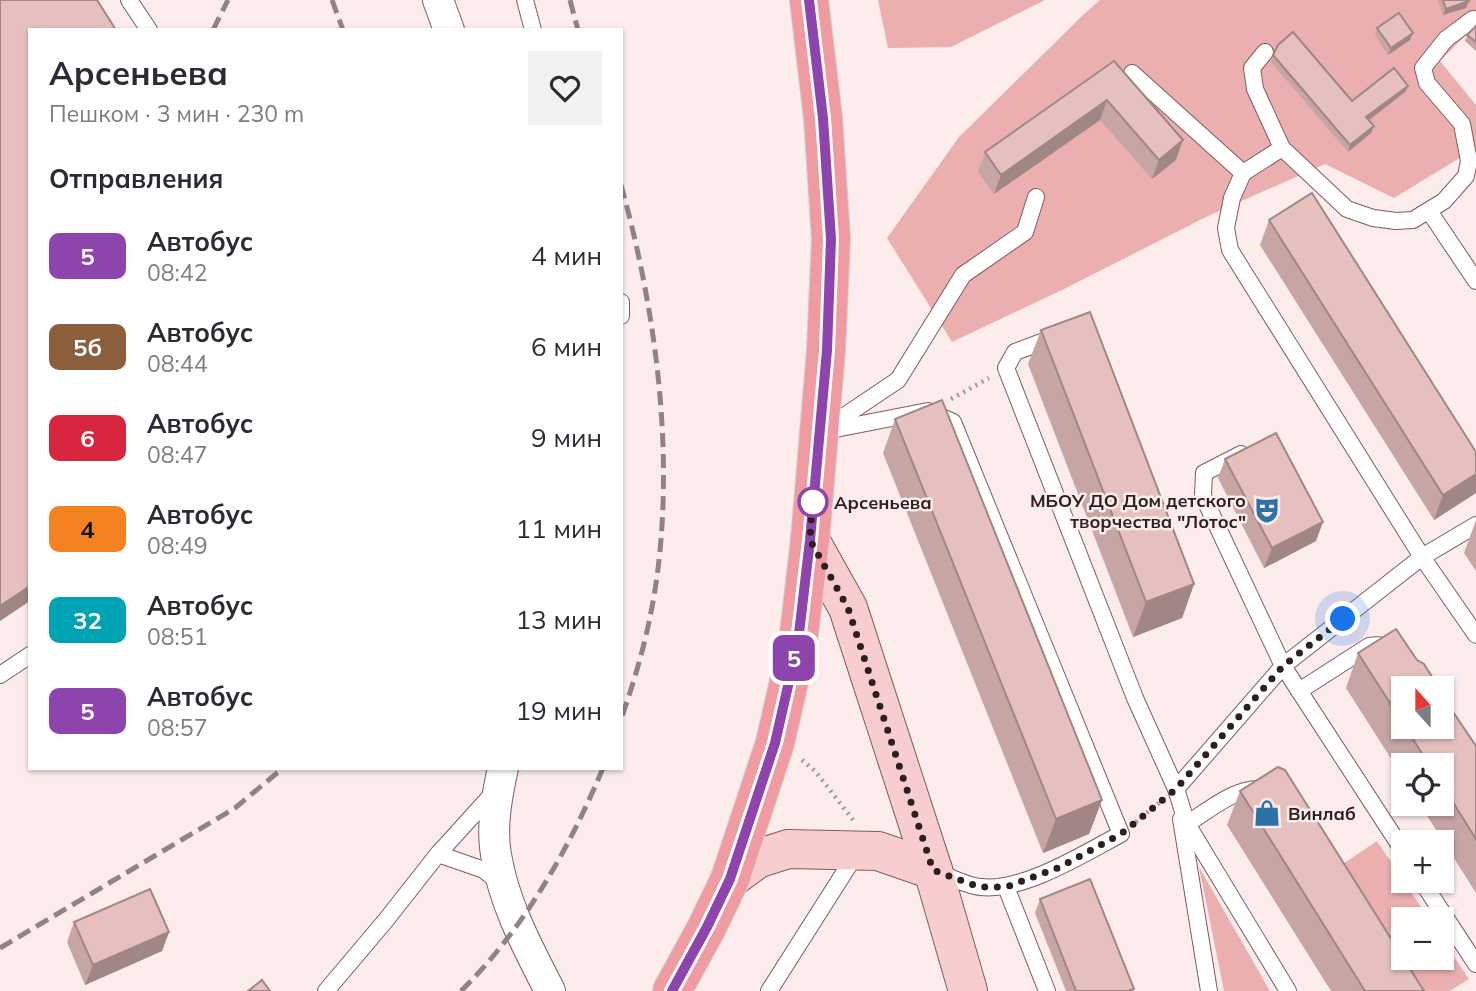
<!DOCTYPE html>
<html lang="ru">
<meta charset="utf-8">
<style>
:root{--surface:#fff;--page:#f2f2f3;--text:#2b2b33;--muted:#7c7c81}
body{margin:0;font-family:Mulish,sans-serif;background:var(--page);color:var(--text);height:100vh;display:flex;flex-direction:column;font-size:26px;white-space:nowrap}
*{box-sizing:border-box;margin:0}
p{font-size:23px;color:var(--muted)}
.icon{flex:none;width:38px;height:38px;fill:none;stroke:currentColor;stroke-width:2;stroke-linecap:round;stroke-linejoin:round}
.map{position:relative;flex:1;overflow:hidden}
.details{position:absolute;left:28px;top:28px;width:595px;height:742px;display:flex;flex-direction:column;background:var(--surface);border-radius:0px;box-shadow:0 2px 5px #0004}
.details>*{flex:none}
.badge{padding:0 14px;border-radius:10px;font-size:24px;line-height:46px}
.needle{width:46px;rotate:339deg}
.controls{position:absolute;left:1391px;top:676px;display:grid;gap:14px}
.controls a{display:grid;place-items:center;width:63px;height:63px;border-radius:0px;background:var(--surface);box-shadow:0 2px 5px #0004;font-size:35px}
.you{position:absolute;width:35px;height:35px;margin:-18px;border:5px solid #fff;border-radius:50%;background:#1a73e8;box-shadow:0 0 0 10px #1a73e833}
.map>.badge{position:absolute;translate:-50% -50%;box-shadow:0 0 0 4px #fff}
h2{padding:0 21px;font-size:26px;line-height:63px}
.round{display:grid;place-items:center;flex:none;width:74px;height:74px;border-radius:0px;background:var(--page)}
.overview{display:flex;align-items:center;justify-content:space-between;height:119px;padding:0 21px}
h1{font-size:33px;font-weight:700;line-height:52px}
ul{padding:0;list-style:none}
li{display:flex;align-items:center;gap:21px;height:91px;padding:0 21px}
li div{flex:1}
li b{display:block;font-size:26px}
li em{font-style:normal}
li .badge{min-width:77px;font-weight:700;text-align:center}
.map>svg:first-child{display:block}
</style>
<div class="map">
<svg width="1476" height="991" viewBox="0 0 1476 991">
<rect width="100%" height="100%" fill="#fcecec"/>
<g fill="#eaafae">
<path d="M 878,0 L 1045,0 L 951,47 L 888,48 Z"/>
<path d="M 1100,0 L 1476,0 L 1476,25 L 1440,61 L 1476,105 L 1476,148 L 1394,198 L 1325,164 L 1208,216 L 1064,289 L 952,342 L 887,238 L 959,137 L 1083,15 Z"/>
<path d="M 1377,841 L 1429,919 L 1404,919 L 1404,957 L 1442,957 L 1442,939 L 1469,979 L 1450,991 L 1423,991 L 1340,866 Z"/>
<path d="M 1199,867 L 1270,991 L 1224,991 Z"/>
</g>
<g fill="none" stroke-linecap="round" stroke-linejoin="round">
<defs>
<g id="service">
<path d="M 129,0 L 149,30"/>
<path d="M 525,0 L 533,30"/>
<path d="M 1265,52 L 1252,68 L 1255,89 L 1282,148 L 1347,209 L 1373,218 L 1396,221 L 1413,220 L 1444,201 L 1466,176 L 1469,161 L 1462,124 L 1427,83 L 1423,68 L 1446,39 L 1473,19"/>
<path d="M 1132,73 L 1243,173"/>
<path d="M 1282,148 L 1243,173 L 1232,198 L 1226,228 L 1230,250 L 1422,557 L 1476,635"/>
<path d="M 1429,211 L 1476,281"/>
<path d="M 621,302 L 621,316"/>
<path d="M 1055,337 L 1015,352 L 1006,368 L 1135,698 L 1176,789 L 1187,824 L 1288,991"/>
<path d="M 828,427 L 898,380 L 963,275 L 1025,232 L 1036,197"/>
<path d="M 820,432 L 928,411 L 953,422 L 1121,834 C 1085,853 1023,892 981,887 C 966,886 949,876 935,871"/>
<path d="M 1241,454 L 1204,473 L 1203,496 L 1283,666 L 1404,852"/>
<path d="M 0,675 L 30,655"/>
<path d="M 1299,691 L 1369,646 C 1376,645 1384,644 1388,651"/>
<path d="M 1176,789 L 1283,666 L 1422,557 L 1476,525"/>
<path d="M 1181,819 L 1209,991"/>
<path d="M 1187,824 C 1209,810 1233,789 1259,789"/>
<path d="M 438,854 L 484,870 L 501,884"/>
<path d="M 1421,880 L 1476,964"/>
<path d="M 1006,887 L 1047,991"/>
<path d="M 326,991 L 386,920 L 438,854 L 496,790"/>
<path d="M 769,991 L 858,851"/>
</g>
<g id="minor">
<path d="M 438,0 L 449,30"/>
<path d="M 503,768 C 497,795 491,827 496,855 C 504,904 528,948 550,991"/>
</g>
<g id="secondary">
<path d="M 810,540 L 848,608 L 933,870 L 968,991"/>
<path d="M 730,879 L 757,859 L 788,849 L 878,851 L 933,870"/>
</g>
<path id="primary" d="M 672,991 L 707,927 L 730,879 L 775,743 L 798,642 L 810,540 L 826,350 L 831,239 L 823,118 L 809,0"/>
</defs>
<use href="#service" stroke="#7f5d5d" stroke-width="18"/>
<use href="#minor" stroke="#7f5d5d" stroke-width="32"/>
<use href="#secondary" stroke="#7f5d5d" stroke-width="40"/>
<use href="#primary" stroke="#d1cece" stroke-width="40"/>
<g stroke="#a59696" stroke-width="4.5" stroke-dasharray="2 5" stroke-linecap="butt">
<path d="M 951,399 L 989,378"/>
<path d="M 802,760 L 816,772 L 853,820"/>
<path d="M 1136,822 L 1159,803"/>
</g>
<use href="#service" stroke="#fff" stroke-width="16"/>
<use href="#minor" stroke="#fff" stroke-width="30"/>
<use href="#secondary" stroke="#f7cdd0" stroke-width="38"/>
<use href="#primary" stroke="#ef9ba1" stroke-width="38"/>
<g stroke="#928383" stroke-width="5" stroke-dasharray="14 7" stroke-linecap="butt">
<path d="M 332,0 L 343,30"/>
<path d="M 570,0 L 578,30"/>
<path d="M 213,30 L 228,0"/>
<path d="M 621,185 C 659,321 679,483 649,622 C 642,655 632,688 621,719"/>
<path d="M 0,948 L 235,808 L 283,768"/>
<path d="M 461,991 C 524,929 569,849 603,768"/>
</g>
</g>
<g fill="#c6a5a4">
<path d="M 1438,0 L 1468,0 L 1469,1 L 1466,8 L 1443,15 Z"/>
<path d="M 1476,26 L 1476,51 L 1465,41 L 1467,35 Z"/>
<path d="M 1377,28 L 1410,40 L 1388,55 L 1375,35 Z"/>
<path d="M 1278,45 L 1352,101 L 1408,86 L 1405,92 L 1369,120 L 1374,126 L 1371,133 L 1348,152 L 1271,62 Z"/>
<path d="M 1114,61 L 1176,160 L 1152,179 L 1100,120 L 994,194 L 978,172 L 985,152 Z"/>
<path d="M 1269,220 L 1476,452 L 1476,493 L 1434,520 L 1260,245 Z"/>
<path d="M 1041,330 L 1194,584 L 1182,618 L 1133,637 L 1028,364 Z"/>
<path d="M 895,419 L 1102,800 L 1089,834 L 1043,853 L 883,453 Z"/>
<path d="M 1225,459 L 1316,541 L 1264,568 L 1218,478 Z"/>
<path d="M 1476,520 L 1476,571 L 1464,553 Z"/>
<path d="M 1358,653 L 1404,688 L 1404,726 L 1442,726 L 1443,697 L 1476,746 L 1476,893 L 1419,803 L 1442,803 L 1442,765 L 1404,765 L 1404,779 L 1346,688 Z"/>
<path d="M 1240,791 L 1424,991 L 1331,991 L 1227,825 Z"/>
<path d="M 1040,899 L 1134,989 L 1133,991 L 1066,991 L 1035,913 Z"/>
<path d="M 74,922 L 169,932 L 162,951 L 85,985 L 67,942 Z"/>
</g>
<g fill="#a18686">
<path d="M 1469,1 L 1466,8 L 1443,15 L 1446,9 Z"/>
<path d="M 1413,33 L 1410,40 L 1388,55 L 1391,48 Z"/>
<path d="M 1408,86 L 1405,92 L 1364,124 L 1366,117 Z"/>
<path d="M 1107,100 L 1100,120 L 994,194 L 1001,175 Z"/>
<path d="M 1374,126 L 1371,133 L 1348,152 L 1350,145 Z"/>
<path d="M 1183,140 L 1176,160 L 1152,179 L 1159,160 Z"/>
<path d="M 1476,474 L 1476,493 L 1434,520 L 1443,495 Z"/>
<path d="M 1323,522 L 1316,541 L 1264,568 L 1272,548 Z"/>
<path d="M 1194,584 L 1182,618 L 1133,637 L 1146,602 Z"/>
<path d="M 30,586 L 30,601 L 0,621 L 0,606 Z"/>
<path d="M 1102,800 L 1089,834 L 1043,853 L 1056,819 Z"/>
<path d="M 169,932 L 162,951 L 85,985 L 93,965 Z"/>
</g>
<g fill="#e6c0bf" stroke="#a18686" stroke-width="2">
<path d="M 0,0 L 97,0 L 116,30 L 30,30 L 30,586 L 0,606 Z"/>
<path d="M 1443,0 L 1468,0 L 1469,1 L 1446,9 Z"/>
<path d="M 1399,13 L 1413,33 L 1391,48 L 1377,28 Z"/>
<path d="M 1476,26 L 1476,42 L 1467,35 Z"/>
<path d="M 1293,32 L 1352,101 L 1394,68 L 1408,86 L 1366,117 L 1374,126 L 1350,145 L 1273,55 L 1278,45 Z"/>
<path d="M 1114,61 L 1183,140 L 1159,160 L 1107,100 L 1001,175 L 985,152 Z"/>
<path d="M 1312,193 L 1476,452 L 1476,474 L 1443,495 L 1269,220 Z"/>
<path d="M 1090,312 L 1194,584 L 1146,602 L 1041,330 Z"/>
<path d="M 942,400 L 1102,800 L 1056,819 L 895,419 Z"/>
<path d="M 1276,433 L 1323,522 L 1272,548 L 1225,459 Z"/>
<path d="M 1396,629 L 1417,660 L 1424,664 L 1439,688 L 1404,688 L 1404,725 L 1358,653 Z"/>
<path d="M 1442,694 L 1443,697 L 1476,746 L 1476,839 L 1442,785 L 1442,765 L 1429,765 L 1405,726 L 1442,726 Z"/>
<path d="M 1278,767 L 1285,770 L 1424,991 L 1365,991 L 1240,791 Z"/>
<path d="M 1090,879 L 1134,989 L 1128,991 L 1076,991 L 1040,899 Z"/>
<path d="M 150,889 L 169,932 L 93,965 L 74,922 Z"/>
<path d="M 262,980 L 270,991 L 248,991 Z"/>
</g>
<g fill="none" stroke-linecap="round" stroke-linejoin="round">
<defs>
<path id="line" d="M 672,991 L 707,927 L 730,879 L 775,743 L 798,642 L 810,540 L 827,350 L 831,239 L 823,118 L 809,0"/>
</defs>
<use href="#line" stroke="#fff" stroke-width="16"/>
<use href="#line" stroke="#8e44ad" stroke-width="10"/>
<path stroke="#2d1f1f" stroke-width="7" stroke-dasharray="0 12.6" d="M 813,502 L 813,492 L 810,540 L 848,608 L 933,870 L 979,887 L 1006,887 L 1060,867 L 1121,834 L 1176,789 L 1283,666 L 1343,619"/>
</g>
<defs>
<symbol id="theatre-bare" viewBox="-9 -9 18 18"><path d="M-5-5.5Q0-4 5-5.5V0Q5 5 0 6Q-5 5-5 0ZM-3.3-2.5H-1v1.5H-3.3ZM1-2.5H3.3v1.5H1ZM-2.8 1Q0 5.5 2.8 1Z" fill="#2b73a7" stroke="#fcecec" stroke-width="2.5" paint-order="stroke"/></symbol>
<symbol id="shop-bare" viewBox="-9 -9 18 18"><path d="M-5-2.5h2.3a2.7 3.5 0 0 1 5.4 0H5L5.5 6h-11ZM-1.5-2.5h3a1.5 2.3 0 0 0-3 0Z" fill="#2b73a7" stroke="#fcecec" stroke-width="2.5" paint-order="stroke"/></symbol>
</defs>
<g fill-rule="evenodd">
<use href="#theatre-bare" x="1248" y="491" width="38" height="38"/>
<use href="#shop-bare" x="1248" y="794" width="38" height="38"/>
</g>
<circle fill="#fff" stroke="#8e44ad" stroke-width="3.5" cx="813" cy="502" r="14"/>
<g text-anchor="middle" dominant-baseline="central" stroke-width="5" stroke-linejoin="round" paint-order="stroke">
<g font-size="18" font-weight="bold" fill="#2d1f1f" stroke="#fcecec" text-anchor="end">
<text x="1246" y="500">МБОУ ДО Дом детского<tspan x="1246" dy="21">творчества "Лотос"</tspan></text>
<text x="1288" y="813" text-anchor="start">Винлаб</text>
</g>
<g font-size="18" font-weight="bold" fill="#2d1f1f" stroke="#fcecec" text-anchor="start">
<text x="834" y="502">Арсеньева</text>
</g>
</g>
</svg>
<div class="controls">
<a><svg class="needle" viewBox="-14 -14 28 28"><path d="M0-13l5 13h-10z" fill="#e53935"/><path d="M0 13l5-13h-10z" fill="#7c7c81"/></svg></a>
<a><svg class="icon" aria-label="locate" viewBox="0 0 24 24"><circle cx="12" cy="12" r="6"/><path d="M12 2v4M12 18v4M2 12h4M18 12h4"/></svg></a>
<a>+</a>
<a>−</a>
</div>
<div class="you" style="left:1343px;top:619px"></div>
<b class="badge" style="left:794px;top:658px;background:#8e44ad;color:#fff">5</b>
<section class="details">
<div class="overview"><div><h1>Арсеньева</h1><p>Пешком · 3 мин · 230 m</p></div><a class="round"><svg class="icon" aria-label="heart" viewBox="0 0 24 24"><path d="M12 20l-8-8c-3-5 5-10 8-4 3-6 11-1 8 4z"/></svg></a></div>
<h2>Отправления</h2>
<ul>
<li><span class="badge" style="background:#8e44ad;color:#fff">5</span><div><b>Автобус</b><p>08:42</p></div><em>4 мин</em></li>
<li><span class="badge" style="background:#8b5e3c;color:#fff">5б</span><div><b>Автобус</b><p>08:44</p></div><em>6 мин</em></li>
<li><span class="badge" style="background:#d7263d;color:#fff">6</span><div><b>Автобус</b><p>08:47</p></div><em>9 мин</em></li>
<li><span class="badge" style="background:#f58220;color:#111">4</span><div><b>Автобус</b><p>08:49</p></div><em>11 мин</em></li>
<li><span class="badge" style="background:#00a3b4;color:#fff">32</span><div><b>Автобус</b><p>08:51</p></div><em>13 мин</em></li>
<li><span class="badge" style="background:#8e44ad;color:#fff">5</span><div><b>Автобус</b><p>08:57</p></div><em>19 мин</em></li>
</ul>
</section>
</div>
